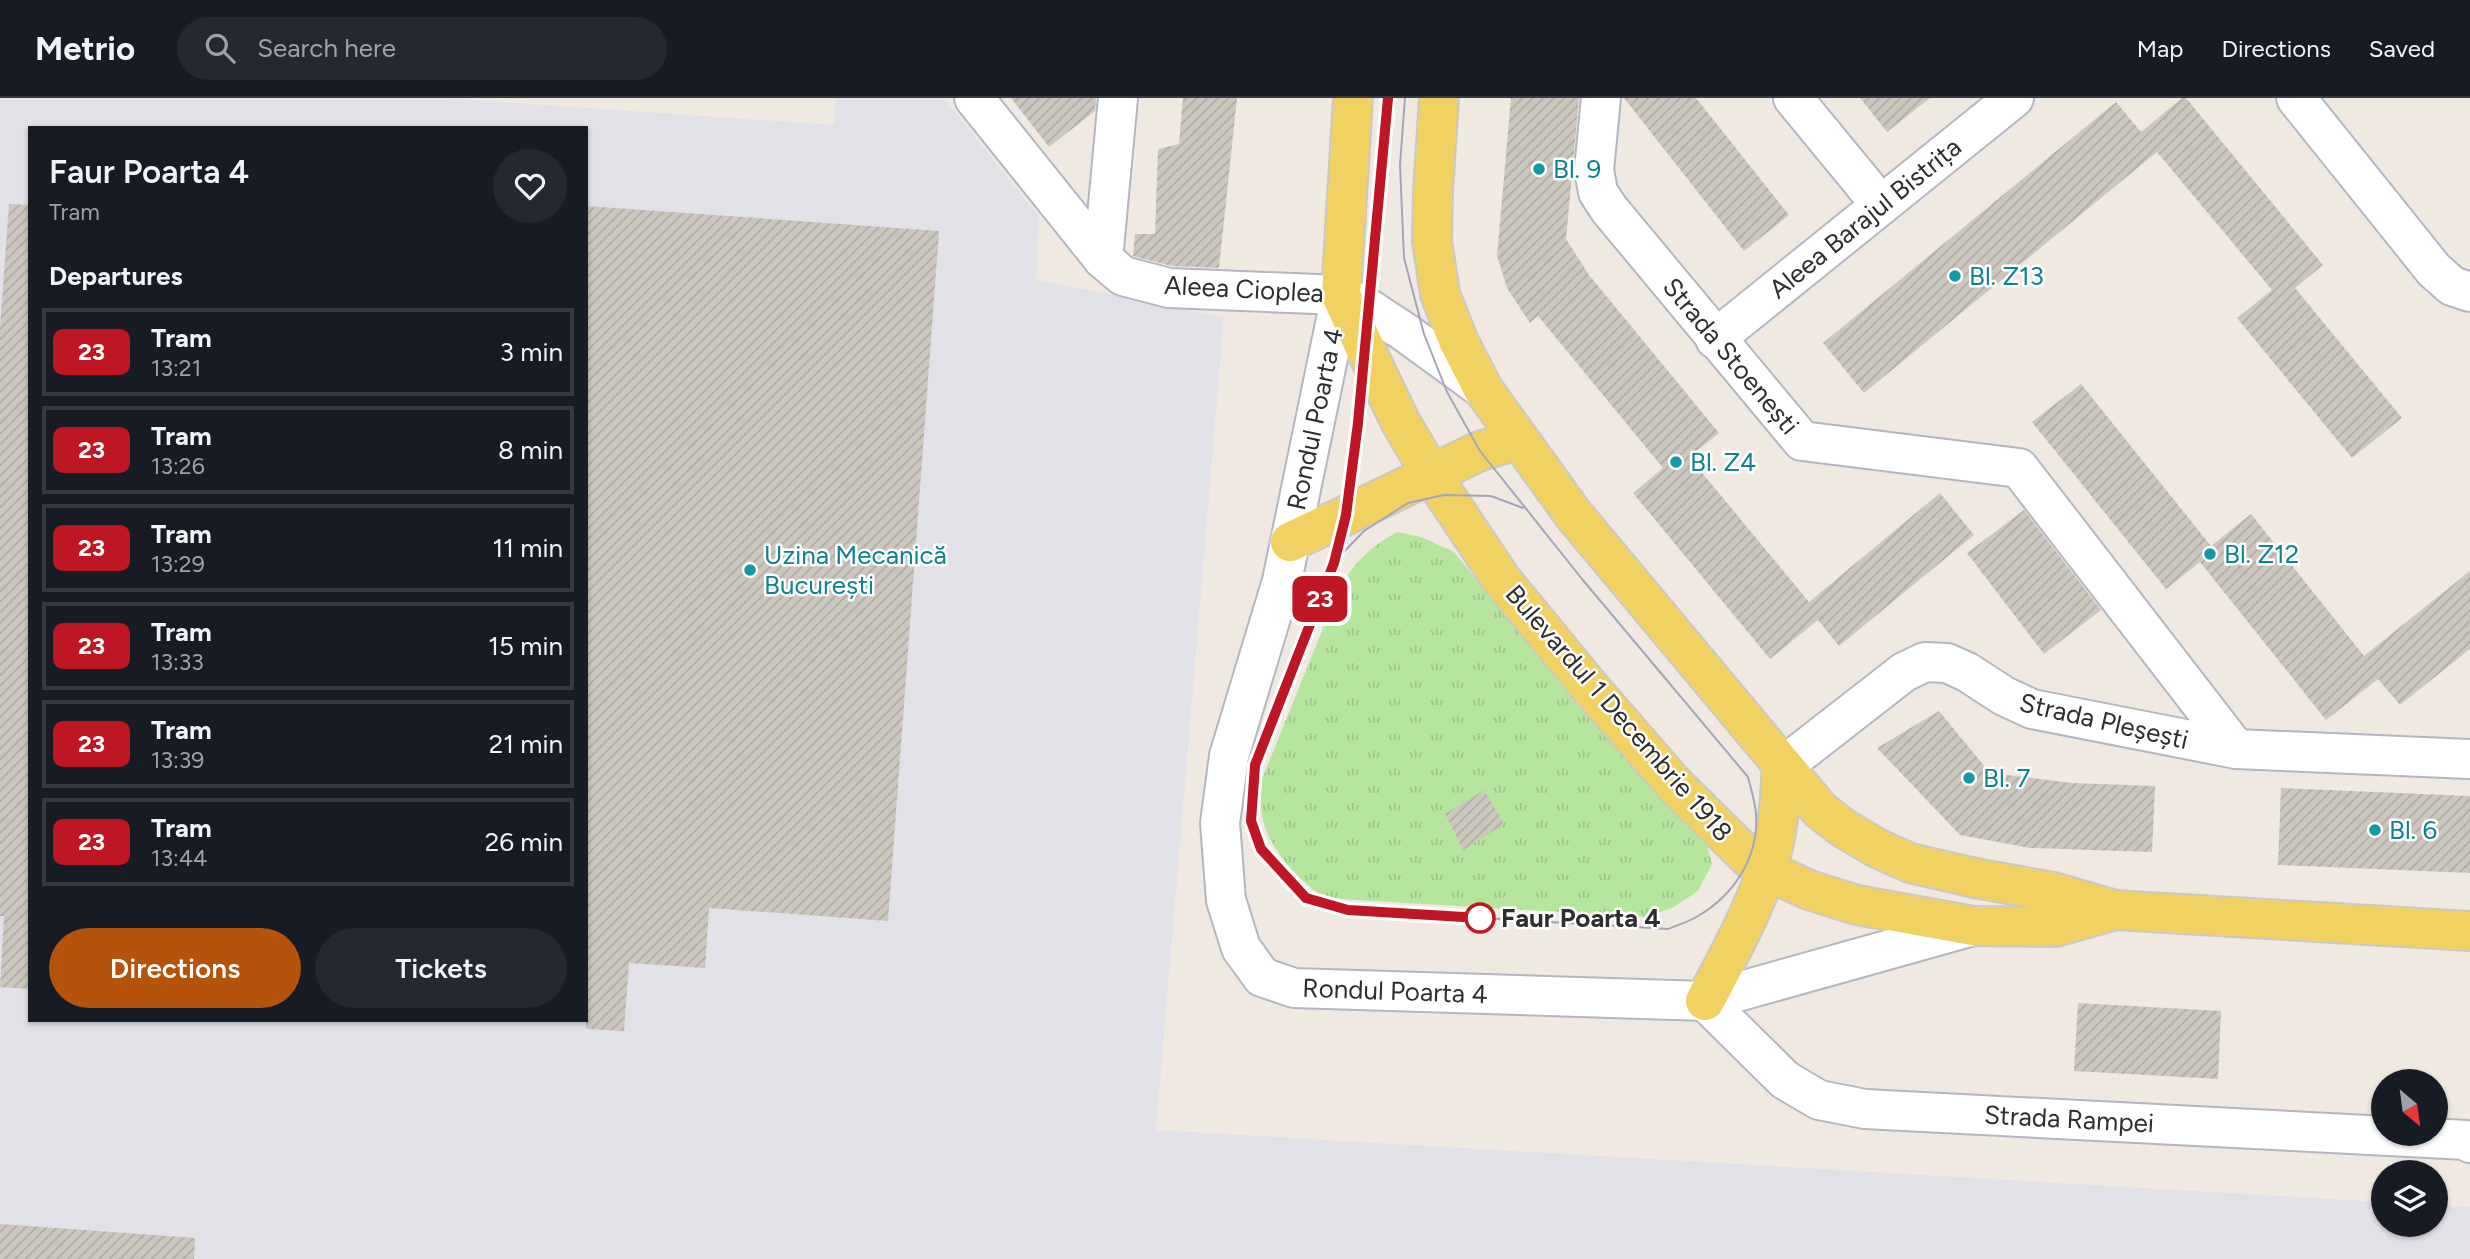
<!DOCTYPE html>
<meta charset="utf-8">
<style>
:root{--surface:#171b24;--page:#242831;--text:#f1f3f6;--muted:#9ea1a6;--line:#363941;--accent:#b45309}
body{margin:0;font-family:Figtree,sans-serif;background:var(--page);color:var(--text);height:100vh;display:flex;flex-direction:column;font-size:26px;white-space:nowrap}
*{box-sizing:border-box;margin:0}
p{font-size:23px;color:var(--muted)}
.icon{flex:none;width:38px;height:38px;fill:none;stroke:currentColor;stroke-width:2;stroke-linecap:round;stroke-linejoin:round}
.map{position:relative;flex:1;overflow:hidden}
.panel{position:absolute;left:28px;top:28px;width:560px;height:896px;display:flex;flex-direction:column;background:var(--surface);border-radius:0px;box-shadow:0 2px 5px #0004}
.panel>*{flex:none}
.badge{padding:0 14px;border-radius:10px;font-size:24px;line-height:46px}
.needle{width:46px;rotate:151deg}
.buttons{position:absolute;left:2371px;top:971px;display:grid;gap:14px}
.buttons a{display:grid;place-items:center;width:77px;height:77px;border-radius:50%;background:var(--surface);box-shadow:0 2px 5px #0004;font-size:35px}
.map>.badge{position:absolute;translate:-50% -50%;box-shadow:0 0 0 4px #fff}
h2{padding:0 21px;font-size:26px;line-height:63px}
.round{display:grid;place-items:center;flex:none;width:74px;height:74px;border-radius:37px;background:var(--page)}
.summary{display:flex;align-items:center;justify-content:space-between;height:119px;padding:0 21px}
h1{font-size:33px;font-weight:600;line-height:52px}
.button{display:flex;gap:14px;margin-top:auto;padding:14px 21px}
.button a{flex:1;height:80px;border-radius:42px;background:var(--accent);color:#fff;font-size:28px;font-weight:600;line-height:80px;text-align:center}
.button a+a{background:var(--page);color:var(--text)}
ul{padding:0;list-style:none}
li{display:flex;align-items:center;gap:21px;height:88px;margin:0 14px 10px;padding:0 7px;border:4px solid var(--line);border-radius:0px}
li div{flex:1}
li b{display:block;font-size:26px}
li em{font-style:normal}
li .badge{min-width:77px;font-weight:700;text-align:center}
header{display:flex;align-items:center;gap:42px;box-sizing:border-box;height:98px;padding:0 35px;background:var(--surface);border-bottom:2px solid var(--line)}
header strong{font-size:33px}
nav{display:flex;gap:38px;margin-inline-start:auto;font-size:24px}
.search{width:490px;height:63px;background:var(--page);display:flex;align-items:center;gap:18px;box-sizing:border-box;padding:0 24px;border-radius:38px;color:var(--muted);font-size:26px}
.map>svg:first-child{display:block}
</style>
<header>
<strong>Metrio</strong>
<div class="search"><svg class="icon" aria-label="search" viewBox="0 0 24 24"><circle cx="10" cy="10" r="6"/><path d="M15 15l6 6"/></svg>Search here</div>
<nav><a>Map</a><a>Directions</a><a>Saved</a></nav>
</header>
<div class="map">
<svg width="2470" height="1161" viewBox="0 0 2470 1161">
<defs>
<pattern id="grass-tufts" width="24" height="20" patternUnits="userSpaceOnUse" patternTransform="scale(1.75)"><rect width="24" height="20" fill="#b6e59e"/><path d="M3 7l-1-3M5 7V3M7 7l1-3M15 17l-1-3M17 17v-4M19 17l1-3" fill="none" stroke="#9dc588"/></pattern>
<pattern id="building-hatch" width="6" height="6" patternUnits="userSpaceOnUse" patternTransform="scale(1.75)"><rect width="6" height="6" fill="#cbc7bf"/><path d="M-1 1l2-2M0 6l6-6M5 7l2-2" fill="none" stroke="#afaba4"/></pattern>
</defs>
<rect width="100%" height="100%" fill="#efe9e1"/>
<path fill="#e3e1e8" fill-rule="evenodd" d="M 0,0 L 444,0 L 834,27 L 836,0 L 944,0 L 1039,119 L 1036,182 L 1224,219 L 1156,1032 L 2383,1104 L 2384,1127 L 2436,1127 L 2436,1107 L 2470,1109 L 2470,1161 L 0,1161 ZM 30,30 L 586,30 L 586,922 L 30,922 Z"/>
<path fill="url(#grass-tufts)" d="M 1397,434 L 1421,439 L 1454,454 L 1580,610 L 1707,748 L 1712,766 L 1698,793 L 1674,809 L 1647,819 L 1323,800 C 1295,777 1265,749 1261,710 C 1260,700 1262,690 1262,681 L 1339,491 C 1354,465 1371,448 1397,434 Z"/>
<g fill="url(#building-hatch)">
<path d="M 1011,0 L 1096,0 L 1095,13 L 1049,49 Z"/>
<path d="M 1183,0 L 1237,0 L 1219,170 L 1172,168 L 1133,158 L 1135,136 L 1155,136 L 1158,51 L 1179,46 Z"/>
<path d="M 1511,0 L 1579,0 L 1566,141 L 1589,177 L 1719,335 L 1689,359 L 1809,504 L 1940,395 L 1974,437 L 1839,548 L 1818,522 L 1770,561 L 1633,395 L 1663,370 L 1538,218 L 1530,225 L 1507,190 L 1497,158 Z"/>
<path d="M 1624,0 L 1696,0 L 1789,117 L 1744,153 Z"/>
<path d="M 1860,0 L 1930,0 L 1887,34 Z"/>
<path d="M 2182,0 L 2186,0 L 2323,167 L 2295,190 L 2402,320 L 2352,360 L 2237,220 L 2272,192 L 2157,54 L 1864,295 L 1823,245 L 2116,4 L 2141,34 Z"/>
<path d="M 9,106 L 30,107 L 30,891 L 0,889 L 4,818 L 0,818 L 0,230 Z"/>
<path d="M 586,108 L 939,133 L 888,823 L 709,810 L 705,870 L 629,865 L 624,933 L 586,931 Z"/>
<path d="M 2081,286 L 2211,448 L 2251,416 L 2364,558 L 2470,473 L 2470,551 L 2400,607 L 2378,581 L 2326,622 L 2200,464 L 2166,491 L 2032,324 Z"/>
<path d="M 2024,412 L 2101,512 L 2044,556 L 1967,455 Z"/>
<path d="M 1939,613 L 1990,675 L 2072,685 L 2155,688 L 2152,754 L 2030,750 L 1960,737 L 1877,650 Z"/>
<path d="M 2281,690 L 2470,698 L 2470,775 L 2278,767 Z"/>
<path d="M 1484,692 L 1504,726 L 1463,752 L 1445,716 Z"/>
<path d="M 2078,905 L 2221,913 L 2218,981 L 2074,973 Z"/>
<path d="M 0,1126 L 195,1140 L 194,1161 L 0,1161 Z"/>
</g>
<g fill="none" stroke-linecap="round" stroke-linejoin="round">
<defs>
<g id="minor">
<path d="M 974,0 L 1103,161 L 1123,178 L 1169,190 L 1341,197 L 1368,210 L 1406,235 L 1483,291"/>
<path d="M 1601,0 L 1594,72 L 1598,94 L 1609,111 L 1802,343 L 2019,370 L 2236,651"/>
<path d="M 1793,0 L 1881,107"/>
<path d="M 2296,0 L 2434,172 L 2452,188 L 2470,194"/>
<path d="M 1103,161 L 1118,0"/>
<path d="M 1341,197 L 1282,483 L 1229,658 L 1220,725 L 1226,802 L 1241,850 L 1262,879 L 1294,890 L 1705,903 L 1973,828"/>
<path d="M 1715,241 L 2014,0"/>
<path d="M 1782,669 L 1904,574 L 1925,564 L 1947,565 L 1967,574 L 2004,598 L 2032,611 L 2236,651 L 2470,661"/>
<path d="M 1705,903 L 1785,982 L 1819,1002 L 1865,1011 L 2466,1042 L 2470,1045"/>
</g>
<g id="major">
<path d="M 1353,0 L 1341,197 L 1365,250 L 1400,323 L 1431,376 L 1501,481 L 1593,593 L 1674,686 L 1750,761 L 1766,772 L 1809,792 L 1857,807 L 1973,828 L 2055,829 L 2115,812"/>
<path d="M 1439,0 L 1433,94 L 1432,143 L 1440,196 L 1458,242 L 1483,291 L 1573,416 L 1820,712 L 1843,730 L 1877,750 L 1910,765 L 1975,780 L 2053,794 L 2115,812 L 2470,833"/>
<path d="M 1290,444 L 1480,353 L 1517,342"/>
<path d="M 1705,903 C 1730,855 1768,788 1776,734 C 1780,713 1780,691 1782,669"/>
</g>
</defs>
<use href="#minor" stroke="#b4b7c1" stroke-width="42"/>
<use href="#major" stroke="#c9c9c9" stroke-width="42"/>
<use href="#minor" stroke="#fff" stroke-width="38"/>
<use href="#major" stroke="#f2d163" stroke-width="38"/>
<g stroke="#a3a6b8" stroke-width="2">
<path d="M 1388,0 L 1358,325 L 1346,417 L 1334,465 L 1255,667 L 1251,723 L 1261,751 L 1306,800 L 1348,812 L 1668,831 C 1677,827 1689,824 1698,818 C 1734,797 1759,759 1756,716 C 1755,703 1751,691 1748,679 L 1582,481 L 1480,353 L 1447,294 L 1424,236 L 1404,160 L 1400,67 L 1405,0"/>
<path d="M 1336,462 L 1364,433 L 1408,405 L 1444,397 L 1491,398 L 1523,410"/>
</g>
</g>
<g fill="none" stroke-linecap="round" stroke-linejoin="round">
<defs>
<path id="line" d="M 1388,0 L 1358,325 L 1346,417 L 1334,465 L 1255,667 L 1251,723 L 1261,751 L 1306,800 L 1348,812 L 1480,820"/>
</defs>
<use href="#line" stroke="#fff" stroke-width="16"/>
<use href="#line" stroke="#be1622" stroke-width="10"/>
</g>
<g fill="#0f9aa8" stroke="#fff" stroke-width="2.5">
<circle cx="1539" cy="71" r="7"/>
<circle cx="1955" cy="178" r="7"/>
<circle cx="1676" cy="364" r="7"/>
<circle cx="2210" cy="456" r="7"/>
<circle cx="750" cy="472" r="7"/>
<circle cx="1969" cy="680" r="7"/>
<circle cx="2375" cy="732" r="7"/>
</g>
<circle fill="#fff" stroke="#be1622" stroke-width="3.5" cx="1480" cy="820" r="14"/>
<g text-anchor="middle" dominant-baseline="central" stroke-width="5" stroke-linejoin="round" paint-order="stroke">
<g font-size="26" fill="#0d838f" stroke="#fff" text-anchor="start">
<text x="1553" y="71">Bl. 9</text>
<text x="1969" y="178">Bl. Z13</text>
<text x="1690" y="364">Bl. Z4</text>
<text x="2224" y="456">Bl. Z12</text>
<text x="764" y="457">Uzina Mecanică<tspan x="764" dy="30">București</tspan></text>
<text x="1983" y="680">Bl. 7</text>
<text x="2389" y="732">Bl. 6</text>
</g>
<g font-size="26" fill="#2e2e2e" stroke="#fff">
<text transform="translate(1865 120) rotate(-39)">Aleea Barajul Bistrița</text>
<text transform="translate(1244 191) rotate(3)">Aleea Cioplea</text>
<text transform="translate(1731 258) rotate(50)">Strada Stoenești</text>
<text transform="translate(1315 321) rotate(-78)">Rondul Poarta 4</text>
<text transform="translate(1619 615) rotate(49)">Bulevardul 1 Decembrie 1918</text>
<text transform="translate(2104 623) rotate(13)">Strada Pleșești</text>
<text transform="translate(1395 893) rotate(2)">Rondul Poarta 4</text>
<text transform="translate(2069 1021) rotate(3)">Strada Rampei</text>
</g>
<g font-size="26" font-weight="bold" fill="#2e2e2e" stroke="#fff" text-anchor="start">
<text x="1501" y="820">Faur Poarta 4</text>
</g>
</g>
</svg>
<div class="buttons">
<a><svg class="needle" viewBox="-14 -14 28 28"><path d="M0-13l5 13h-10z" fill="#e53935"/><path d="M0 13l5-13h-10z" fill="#9ea1a6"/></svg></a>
<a><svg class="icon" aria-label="layers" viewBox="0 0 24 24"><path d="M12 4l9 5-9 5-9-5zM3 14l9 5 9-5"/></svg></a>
</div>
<b class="badge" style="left:1320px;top:501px;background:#be1622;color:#fff">23</b>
<section class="panel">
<div class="summary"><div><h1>Faur Poarta 4</h1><p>Tram</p></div><a class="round"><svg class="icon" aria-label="heart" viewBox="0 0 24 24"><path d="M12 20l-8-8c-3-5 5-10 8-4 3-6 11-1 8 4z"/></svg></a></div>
<h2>Departures</h2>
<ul>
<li><span class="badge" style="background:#be1622;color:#fff">23</span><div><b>Tram</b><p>13:21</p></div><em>3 min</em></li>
<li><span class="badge" style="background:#be1622;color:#fff">23</span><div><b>Tram</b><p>13:26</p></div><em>8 min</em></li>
<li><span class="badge" style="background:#be1622;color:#fff">23</span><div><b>Tram</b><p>13:29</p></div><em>11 min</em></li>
<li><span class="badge" style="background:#be1622;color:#fff">23</span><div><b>Tram</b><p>13:33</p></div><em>15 min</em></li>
<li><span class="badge" style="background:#be1622;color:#fff">23</span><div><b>Tram</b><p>13:39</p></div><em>21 min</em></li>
<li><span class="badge" style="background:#be1622;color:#fff">23</span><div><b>Tram</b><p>13:44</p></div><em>26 min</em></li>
</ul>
<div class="button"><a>Directions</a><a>Tickets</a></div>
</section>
</div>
